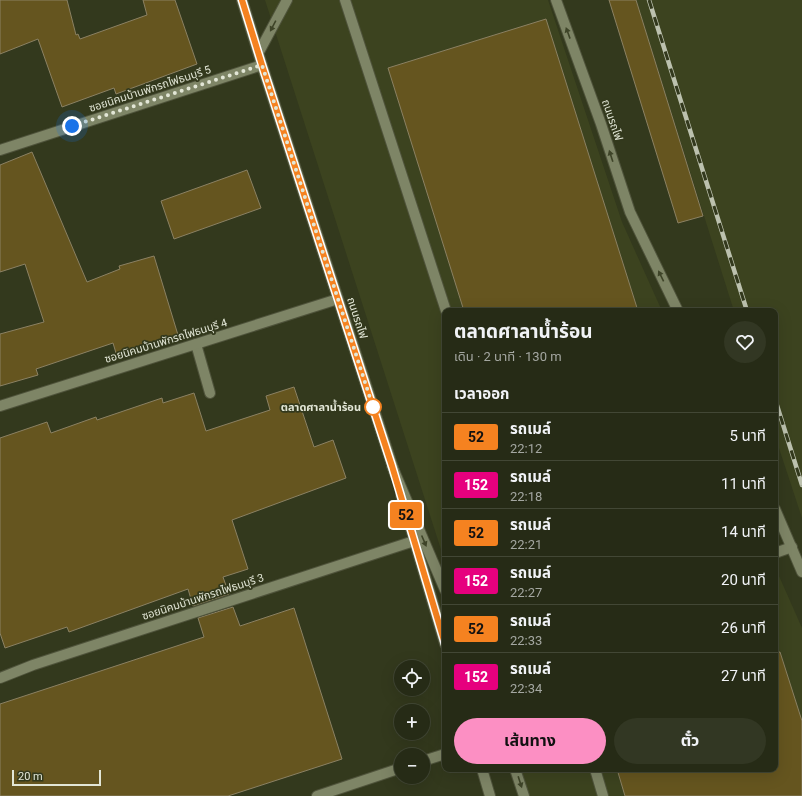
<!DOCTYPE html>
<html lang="th">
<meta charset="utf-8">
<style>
:root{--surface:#262b16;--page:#323723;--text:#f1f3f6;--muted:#a4a7a1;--line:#424735;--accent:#fc8fc3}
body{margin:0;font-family:Roboto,"Noto Sans Thai",sans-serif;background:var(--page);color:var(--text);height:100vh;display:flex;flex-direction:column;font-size:15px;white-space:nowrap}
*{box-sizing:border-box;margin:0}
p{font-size:13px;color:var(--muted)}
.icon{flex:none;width:22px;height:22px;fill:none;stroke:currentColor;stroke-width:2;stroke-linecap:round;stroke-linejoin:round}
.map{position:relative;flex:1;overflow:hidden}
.drawer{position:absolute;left:442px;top:308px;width:336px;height:464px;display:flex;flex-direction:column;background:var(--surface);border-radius:8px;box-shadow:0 4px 16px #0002,0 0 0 1px var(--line)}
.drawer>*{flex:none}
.badge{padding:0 8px;border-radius:3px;font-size:14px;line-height:26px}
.buttons{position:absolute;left:394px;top:660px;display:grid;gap:8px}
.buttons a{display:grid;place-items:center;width:36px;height:36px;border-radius:50%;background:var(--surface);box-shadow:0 4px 16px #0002,0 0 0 1px var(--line);font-size:20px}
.scale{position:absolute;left:12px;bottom:10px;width:89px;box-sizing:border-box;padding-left:4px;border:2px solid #e2e6d6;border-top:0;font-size:11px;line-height:14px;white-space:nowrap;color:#e2e6d6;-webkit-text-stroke:3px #33391d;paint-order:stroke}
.you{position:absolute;width:20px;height:20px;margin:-10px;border:3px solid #fff;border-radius:50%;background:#1a73e8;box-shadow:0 0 0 6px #1a73e833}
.map>.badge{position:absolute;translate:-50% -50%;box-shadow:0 0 0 2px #fff}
h2{padding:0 12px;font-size:15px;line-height:36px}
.round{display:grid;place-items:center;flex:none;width:42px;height:42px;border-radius:21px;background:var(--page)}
.summary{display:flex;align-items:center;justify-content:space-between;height:68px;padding:0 12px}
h1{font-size:19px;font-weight:700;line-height:30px}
.cta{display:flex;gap:8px;margin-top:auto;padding:8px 12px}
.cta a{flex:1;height:46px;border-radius:24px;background:var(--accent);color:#111;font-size:16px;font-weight:700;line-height:46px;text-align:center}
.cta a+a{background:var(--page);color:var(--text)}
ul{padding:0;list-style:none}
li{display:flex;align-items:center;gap:12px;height:48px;padding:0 12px;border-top:1px solid var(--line)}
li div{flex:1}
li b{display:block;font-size:15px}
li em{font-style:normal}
li .badge{min-width:44px;font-weight:700;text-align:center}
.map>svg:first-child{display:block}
</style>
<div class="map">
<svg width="802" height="796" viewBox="0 0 802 796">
<rect width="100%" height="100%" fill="#33391d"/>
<g fill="#3c431f">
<path d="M 265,0 L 548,0 L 622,222 L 662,311 L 445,311 L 445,562 Z"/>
<path d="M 636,0 L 802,0 L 802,518 L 775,436 L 775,311 L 734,311 Z"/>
<path d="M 775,567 L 802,628 L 802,796 L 520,796 L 511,769 L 775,769 Z"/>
</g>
<g fill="#65551f" stroke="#8b8163">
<path d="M 0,0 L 67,0 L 76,35 L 78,34 L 80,39 L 147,15 L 143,0 L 175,0 L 197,64 L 116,94 L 114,88 L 62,107 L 38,39 L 0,54 Z"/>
<path d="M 609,0 L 636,0 L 703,216 L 678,223 Z"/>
<path d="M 546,19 L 638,311 L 464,311 L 388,68 Z"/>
<path d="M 32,152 L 87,282 L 120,269 L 119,266 L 154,256 L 178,335 L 116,353 L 113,343 L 36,369 L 38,375 L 0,386 L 0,334 L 44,322 L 25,264 L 0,272 L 0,165 Z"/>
<path d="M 247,170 L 261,208 L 174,239 L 161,201 Z"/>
<path d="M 294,387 L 314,447 L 333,440 L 346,478 L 232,520 L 248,569 L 223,577 L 229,594 L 193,606 L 188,589 L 69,632 L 67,627 L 5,648 L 0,633 L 0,438 L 47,422 L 51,433 L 96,417 L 97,420 L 162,398 L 163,403 L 194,393 L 206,431 L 270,410 L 266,396 Z"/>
<path d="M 233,607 L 240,626 L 294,608 L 342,759 L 228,796 L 0,796 L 0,704 L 204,637 L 198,618 Z"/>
<path d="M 780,652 L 802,721 L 802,796 L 625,796 L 617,769 L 775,769 L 775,653 Z"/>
</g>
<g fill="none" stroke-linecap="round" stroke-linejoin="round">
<defs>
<g id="service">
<path d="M 345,0 L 446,311"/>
<path d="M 775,553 L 792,547"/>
<path d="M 595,769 L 603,796"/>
</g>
<g id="minor">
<path d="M 556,0 L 601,124 L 630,212 L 678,311"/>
<path d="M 0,150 L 262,65"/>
<path d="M 196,344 L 210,393"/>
<path d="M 0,406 L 338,299"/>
<path d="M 775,509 L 802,572"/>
<path d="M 0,678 L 33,665 L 414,541"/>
<path d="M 423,761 L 445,754"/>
<path d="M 317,796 L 401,768"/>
</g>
<g id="tertiary">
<path d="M 242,0 L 262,65 L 395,474"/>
<path d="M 259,52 L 287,0"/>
<path d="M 401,495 L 445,644"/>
<path d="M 482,769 L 490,796"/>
</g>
<g id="secondary">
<path d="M 392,466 L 445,590"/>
<path d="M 515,769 L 524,796"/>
</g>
</defs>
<use href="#service" stroke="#4f533b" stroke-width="12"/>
<use href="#minor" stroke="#4f533b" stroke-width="12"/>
<use href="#tertiary" stroke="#4f533b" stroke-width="12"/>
<use href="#secondary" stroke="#4f533b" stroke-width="12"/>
<use href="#service" stroke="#7e8566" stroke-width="10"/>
<use href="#minor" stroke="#7e8566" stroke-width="10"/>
<use href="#tertiary" stroke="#7e8566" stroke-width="10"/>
<use href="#secondary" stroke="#7e8566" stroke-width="10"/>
<defs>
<g id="rail">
<path d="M 649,0 L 747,311"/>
<path d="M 775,399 L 802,485"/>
</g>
</defs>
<use href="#rail" stroke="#bcc1ae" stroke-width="4.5"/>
<use href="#rail" stroke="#33391d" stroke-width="3" stroke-dasharray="9" stroke-linecap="butt"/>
</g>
<defs><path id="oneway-solid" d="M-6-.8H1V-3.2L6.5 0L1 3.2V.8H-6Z"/></defs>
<g fill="#3e4428">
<use href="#oneway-solid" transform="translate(273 26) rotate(118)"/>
<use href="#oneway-solid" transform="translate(568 33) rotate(-110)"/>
<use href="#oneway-solid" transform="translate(611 156) rotate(-108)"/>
<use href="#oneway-solid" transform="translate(661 276) rotate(-116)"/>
<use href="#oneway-solid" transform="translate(424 541) rotate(67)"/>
<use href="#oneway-solid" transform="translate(520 782) rotate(72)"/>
</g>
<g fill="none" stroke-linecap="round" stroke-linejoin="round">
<defs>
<path id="line" d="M 242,0 L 262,65 L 392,466 L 445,644"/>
</defs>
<use href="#line" stroke="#fff" stroke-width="9"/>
<use href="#line" stroke="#f58220" stroke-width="6"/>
<path stroke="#e2e6d6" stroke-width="4" stroke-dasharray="0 7.2" d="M 72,126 L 262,65 L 374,410 L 373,407"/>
</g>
<circle fill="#fff" stroke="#f58220" stroke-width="2" cx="373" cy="407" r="8"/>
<g text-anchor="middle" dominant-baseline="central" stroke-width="3.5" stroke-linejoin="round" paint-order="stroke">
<g font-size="11" fill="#e2e6d6" stroke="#33391d">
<text transform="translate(150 89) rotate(-18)">ซอยนิคมบ้านพักรถไฟธนบุรี 5</text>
<text transform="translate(612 120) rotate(71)">ถนนรถไฟ</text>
<text transform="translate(357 318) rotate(72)">ถนนรถไฟ</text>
<text transform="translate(166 341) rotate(-17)">ซอยนิคมบ้านพักรถไฟธนบุรี 4</text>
<text transform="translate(203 597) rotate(-18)">ซอยนิคมบ้านพักรถไฟธนบุรี 3</text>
</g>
<g font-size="11" font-weight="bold" fill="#e2e6d6" stroke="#33391d" text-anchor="end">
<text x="361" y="407">ตลาดศาลาน้ำร้อน</text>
</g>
</g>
</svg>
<div class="buttons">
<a><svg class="icon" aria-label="locate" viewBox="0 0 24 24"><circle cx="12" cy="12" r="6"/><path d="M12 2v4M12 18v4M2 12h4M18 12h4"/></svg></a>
<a>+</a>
<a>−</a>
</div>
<div class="scale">20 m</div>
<div class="you" style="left:72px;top:126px"></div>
<b class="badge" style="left:406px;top:515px;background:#f58220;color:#111">52</b>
<section class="drawer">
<div class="summary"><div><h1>ตลาดศาลาน้ำร้อน</h1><p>เดิน · 2 นาที · 130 m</p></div><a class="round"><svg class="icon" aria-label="heart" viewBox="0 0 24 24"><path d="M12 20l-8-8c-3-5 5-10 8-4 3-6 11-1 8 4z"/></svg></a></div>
<h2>เวลาออก</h2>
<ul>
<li><span class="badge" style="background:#f58220;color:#111">52</span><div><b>รถเมล์</b><p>22:12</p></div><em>5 นาที</em></li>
<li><span class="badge" style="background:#e6007e;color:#fff">152</span><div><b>รถเมล์</b><p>22:18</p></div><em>11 นาที</em></li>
<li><span class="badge" style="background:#f58220;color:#111">52</span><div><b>รถเมล์</b><p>22:21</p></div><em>14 นาที</em></li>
<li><span class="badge" style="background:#e6007e;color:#fff">152</span><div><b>รถเมล์</b><p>22:27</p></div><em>20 นาที</em></li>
<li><span class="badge" style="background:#f58220;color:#111">52</span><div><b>รถเมล์</b><p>22:33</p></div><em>26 นาที</em></li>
<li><span class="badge" style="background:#e6007e;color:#fff">152</span><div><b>รถเมล์</b><p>22:34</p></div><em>27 นาที</em></li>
</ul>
<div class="cta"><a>เส้นทาง</a><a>ตั๋ว</a></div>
</section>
</div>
